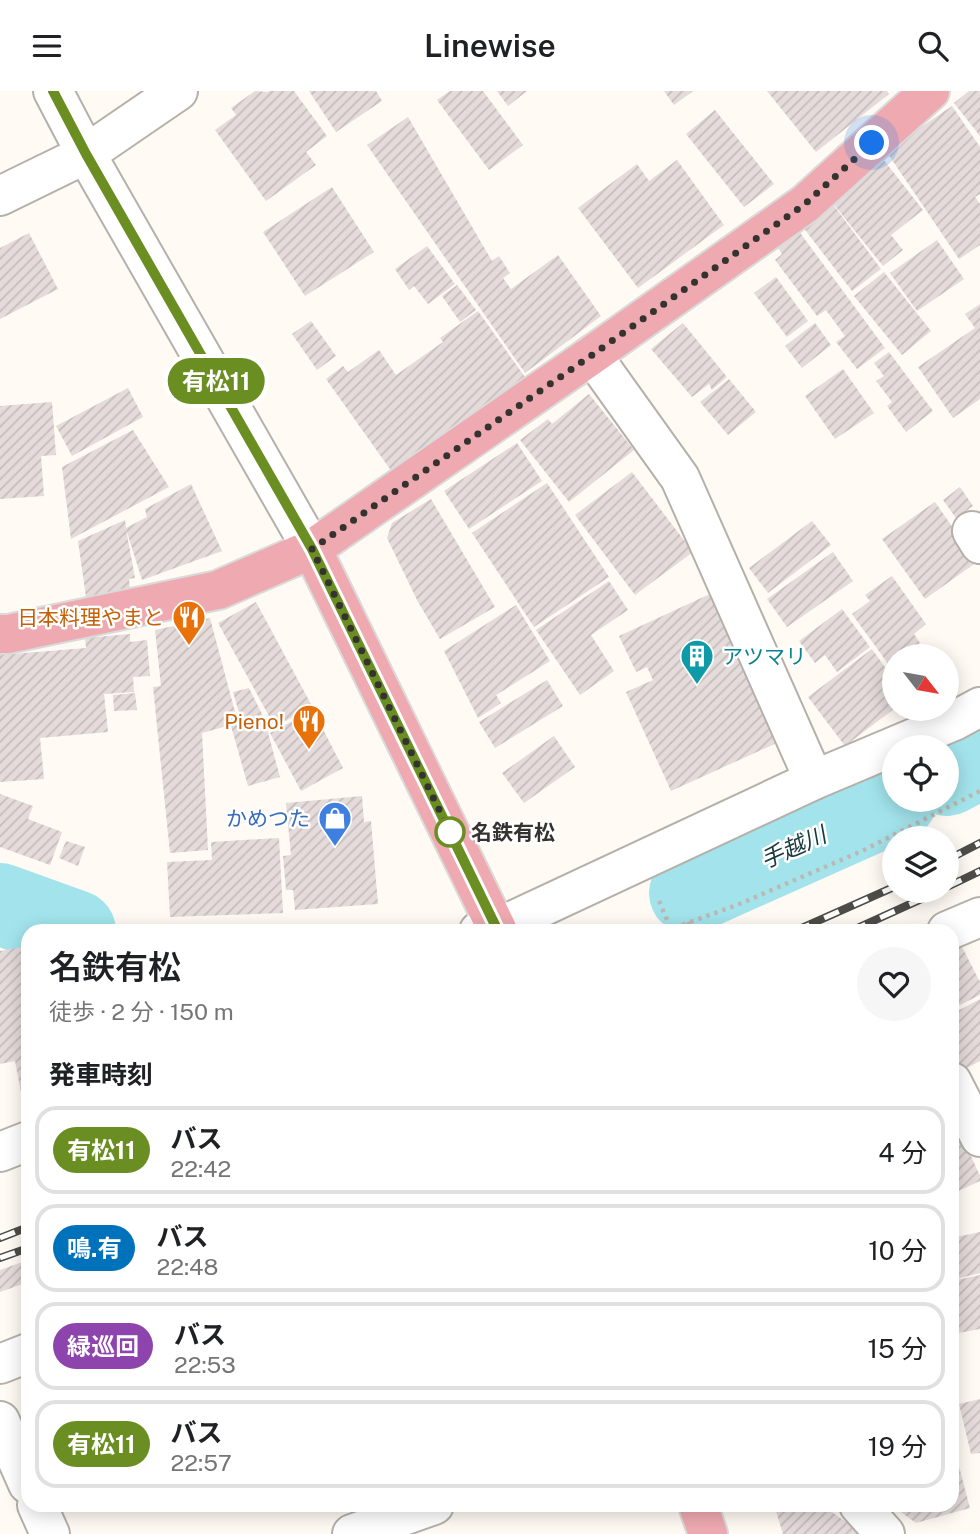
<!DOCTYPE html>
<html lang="ja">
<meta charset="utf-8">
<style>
:root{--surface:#fff;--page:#f6f6f6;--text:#202124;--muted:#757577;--line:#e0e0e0}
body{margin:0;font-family:"Public Sans","Noto Sans JP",sans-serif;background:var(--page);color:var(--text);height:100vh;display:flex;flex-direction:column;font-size:26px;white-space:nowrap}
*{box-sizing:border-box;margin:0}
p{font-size:23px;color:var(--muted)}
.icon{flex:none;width:38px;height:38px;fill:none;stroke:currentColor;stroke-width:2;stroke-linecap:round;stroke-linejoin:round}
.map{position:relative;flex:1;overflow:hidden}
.drawer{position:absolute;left:21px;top:833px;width:938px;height:588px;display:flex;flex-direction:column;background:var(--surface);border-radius:21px;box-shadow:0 4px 18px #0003}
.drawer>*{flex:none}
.badge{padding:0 14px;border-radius:23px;font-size:24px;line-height:46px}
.needle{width:46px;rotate:121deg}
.tools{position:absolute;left:882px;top:553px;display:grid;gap:14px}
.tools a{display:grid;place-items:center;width:77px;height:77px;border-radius:50%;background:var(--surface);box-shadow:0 4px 18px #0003;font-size:35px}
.you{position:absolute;width:35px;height:35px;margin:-18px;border:5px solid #fff;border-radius:50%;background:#1a73e8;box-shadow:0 0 0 10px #1a73e833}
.map>.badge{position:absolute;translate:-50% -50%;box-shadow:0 0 0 4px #fff}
h2{padding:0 28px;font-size:26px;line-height:63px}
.round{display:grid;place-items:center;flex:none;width:74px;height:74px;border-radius:37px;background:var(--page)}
.overview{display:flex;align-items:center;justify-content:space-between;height:119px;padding:0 28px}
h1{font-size:33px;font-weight:600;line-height:52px}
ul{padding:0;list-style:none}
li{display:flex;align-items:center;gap:21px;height:88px;margin:0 14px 10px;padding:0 14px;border:4px solid var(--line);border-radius:21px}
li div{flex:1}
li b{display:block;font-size:26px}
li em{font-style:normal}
li .badge{min-width:77px;font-weight:700;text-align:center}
header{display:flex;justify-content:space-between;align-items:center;height:91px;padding:0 28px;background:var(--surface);font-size:32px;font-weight:600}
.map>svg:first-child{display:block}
</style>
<header><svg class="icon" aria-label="menu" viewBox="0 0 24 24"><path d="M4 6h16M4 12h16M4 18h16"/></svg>Linewise<svg class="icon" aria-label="search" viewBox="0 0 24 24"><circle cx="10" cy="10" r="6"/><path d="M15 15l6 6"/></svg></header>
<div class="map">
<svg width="980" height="1443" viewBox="0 0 980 1443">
<defs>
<pattern id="building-hatch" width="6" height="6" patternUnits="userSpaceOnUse" patternTransform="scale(1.75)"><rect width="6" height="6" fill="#e5dbdb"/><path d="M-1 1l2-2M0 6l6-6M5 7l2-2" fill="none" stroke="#c5bcbc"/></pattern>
</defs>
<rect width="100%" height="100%" fill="#fffaf3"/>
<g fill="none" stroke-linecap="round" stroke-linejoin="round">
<g stroke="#a3e4ec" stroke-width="82">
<path d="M 947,684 L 980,667"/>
<path d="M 690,802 L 867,723 L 896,709"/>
<path d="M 0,813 L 75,840"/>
</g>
</g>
<g fill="url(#building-hatch)">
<path d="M 255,0 L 268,1 L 269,0 L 294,0 L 327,45 L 306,61 L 316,74 L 266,110 L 215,39 L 236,24 L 231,17 Z"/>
<path d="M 309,0 L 376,0 L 382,10 L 336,41 Z"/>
<path d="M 450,0 L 483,0 L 523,54 L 489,79 L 437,9 Z"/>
<path d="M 497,0 L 527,0 L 508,15 Z"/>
<path d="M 664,0 L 693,0 L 674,14 Z"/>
<path d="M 767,0 L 887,0 L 889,3 L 816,61 Z"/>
<path d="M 969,0 L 980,0 L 980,45 L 954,12 Z"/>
<path d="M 952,15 L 980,56 L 980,103 L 975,106 L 980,113 L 980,154 L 959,168 L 886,60 Z"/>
<path d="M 715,19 L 774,93 L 744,116 L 686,43 Z"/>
<path d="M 408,26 L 492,170 L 499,165 L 510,182 L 503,187 L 511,198 L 558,164 L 601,225 L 525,282 L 367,54 Z"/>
<path d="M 879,63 L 923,119 L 891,144 L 903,159 L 883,175 L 827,105 Z"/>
<path d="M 677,69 L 724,134 L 638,197 L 578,117 L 637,73 L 649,90 Z"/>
<path d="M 332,96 L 374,161 L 305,205 L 263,141 Z"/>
<path d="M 829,108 L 881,178 L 852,200 L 799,131 Z"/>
<path d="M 798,139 L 885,257 L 857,278 L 836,251 L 845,245 L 826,219 L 817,225 L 775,169 L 782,163 L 777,155 Z"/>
<path d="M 29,142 L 58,198 L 0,228 L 0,157 Z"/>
<path d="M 937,149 L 964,188 L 917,220 L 890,182 Z"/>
<path d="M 427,155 L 455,193 L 428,213 L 414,195 L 409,199 L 395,178 Z"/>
<path d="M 884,181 L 931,240 L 902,264 L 854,205 Z"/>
<path d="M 776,186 L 808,230 L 787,246 L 754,202 Z"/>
<path d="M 457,194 L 476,219 L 460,231 L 442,205 Z"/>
<path d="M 980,213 L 980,308 L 953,327 L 918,276 L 975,237 L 965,223 Z"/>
<path d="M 478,220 L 525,286 L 392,381 L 326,288 L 343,275 L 348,281 L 379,259 L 396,284 L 443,251 L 440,247 Z"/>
<path d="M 311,230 L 336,265 L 317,279 L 292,243 Z"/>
<path d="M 683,232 L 727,286 L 712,299 L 709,293 L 692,306 L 651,258 Z"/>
<path d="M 815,232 L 831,254 L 802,277 L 785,255 Z"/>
<path d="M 889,261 L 933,320 L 906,341 L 887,315 L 892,311 L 876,290 L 884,285 L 874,272 Z"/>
<path d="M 843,278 L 874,322 L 835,348 L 805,305 Z"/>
<path d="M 729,288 L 756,321 L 728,344 L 700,311 Z"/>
<path d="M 128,297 L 143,326 L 72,365 L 56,335 Z"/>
<path d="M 589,303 L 634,359 L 569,411 L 520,349 L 548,328 L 552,333 Z"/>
<path d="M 52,311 L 56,364 L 41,365 L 44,405 L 0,408 L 0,315 Z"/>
<path d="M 133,339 L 169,396 L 71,448 L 62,376 Z"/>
<path d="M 517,352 L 542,390 L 469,438 L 444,400 Z"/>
<path d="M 632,381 L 693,461 L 635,504 L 575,424 Z"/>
<path d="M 547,392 L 609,486 L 534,536 L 472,442 Z"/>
<path d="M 191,393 L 222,460 L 142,489 L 126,438 L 135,487 L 129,488 L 130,499 L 86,506 L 78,450 L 125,429 L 126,437 L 147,426 L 145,418 Z"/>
<path d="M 960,396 L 973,415 L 956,427 L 943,409 Z"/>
<path d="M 431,408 L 495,516 L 440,548 L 418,511 L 387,447 L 392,432 Z"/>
<path d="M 935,411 L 977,471 L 925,508 L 882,448 Z"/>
<path d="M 812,430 L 831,454 L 768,502 L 749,477 Z"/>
<path d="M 833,461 L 853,490 L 787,536 L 767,508 Z"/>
<path d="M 892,485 L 926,533 L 914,543 L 920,552 L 901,565 L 894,565 L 894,570 L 889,574 L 852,523 L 870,510 L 865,504 Z"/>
<path d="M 609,490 L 628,519 L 591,544 L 614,580 L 580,604 L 536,539 Z"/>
<path d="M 712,502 L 781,650 L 671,700 L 626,601 L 653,589 L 647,576 L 636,581 L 619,545 Z"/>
<path d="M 256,511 L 312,615 L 275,636 L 218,532 Z"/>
<path d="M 516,514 L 550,570 L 496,604 L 501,612 L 478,627 L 444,560 Z"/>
<path d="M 842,518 L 870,556 L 837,581 L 825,564 L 815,572 L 799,550 Z"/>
<path d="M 210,527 L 238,632 L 202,642 L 208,759 L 170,762 L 153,596 L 161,595 L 155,539 Z"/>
<path d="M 130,543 L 130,551 L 147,549 L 150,585 L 133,586 L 134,601 L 104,603 L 108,641 L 40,647 L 44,688 L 0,691 L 0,564 L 86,557 L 85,547 Z"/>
<path d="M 872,558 L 894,589 L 894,618 L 845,655 L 808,606 Z"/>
<path d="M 547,589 L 563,615 L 495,657 L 479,631 Z"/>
<path d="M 249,597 L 264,627 L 280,686 L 248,695 L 231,635 L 242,632 L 233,601 Z"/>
<path d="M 135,602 L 137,619 L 114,620 L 113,604 Z"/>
<path d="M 313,619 L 343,677 L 301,700 L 270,642 Z"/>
<path d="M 554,645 L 575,676 L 524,712 L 502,682 Z"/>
<path d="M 0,703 L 33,715 L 28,728 L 62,741 L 50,774 L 0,756 Z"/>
<path d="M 362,705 L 364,731 L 371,730 L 378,813 L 295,819 L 293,799 L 286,799 L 283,765 L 291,764 L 286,712 Z"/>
<path d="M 279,747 L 283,822 L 170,826 L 167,771 L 212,769 L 211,751 Z"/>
<path d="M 66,750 L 85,756 L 78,775 L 59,767 Z"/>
<path d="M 960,852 L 980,891 L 980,904 L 952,918 L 952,856 Z"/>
<path d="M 28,855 L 28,1022 L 25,1022 L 15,970 L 0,973 L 0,860 Z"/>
<path d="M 980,908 L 980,970 L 959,981 L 952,968 L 952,923 Z"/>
<path d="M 956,1032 L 980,1085 L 980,1090 L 954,1102 L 959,1114 L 952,1117 L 952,1034 Z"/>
<path d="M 980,1141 L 980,1182 L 952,1189 L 952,1147 Z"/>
<path d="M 28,1169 L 28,1191 L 0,1201 L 0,1179 Z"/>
<path d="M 980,1184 L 980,1238 L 953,1243 L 952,1190 Z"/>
<path d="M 980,1308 L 980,1362 L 971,1363 L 959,1313 Z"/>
<path d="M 957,1368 L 970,1417 L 916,1432 L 891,1414 L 952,1414 L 952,1369 Z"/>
<path d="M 774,1414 L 829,1414 L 829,1419 L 863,1443 L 783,1443 Z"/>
</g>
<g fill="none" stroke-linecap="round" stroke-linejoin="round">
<defs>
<g id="minor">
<path d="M 53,0 L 86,63 L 312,458"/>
<path d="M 0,105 L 86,63 L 178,0"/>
<path d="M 592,264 L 680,387 L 814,689"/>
<path d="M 972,440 L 980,453"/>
<path d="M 479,840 L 497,837 L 814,689 L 954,630 L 980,616"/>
<path d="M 947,840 L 980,826"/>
<path d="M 952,991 L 980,1046"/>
<path d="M 0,1061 L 28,1050"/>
<path d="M 0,1273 L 28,1262"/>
<path d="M 0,1330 L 28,1393"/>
<path d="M 37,1414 L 50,1443"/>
<path d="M 859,1414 L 885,1443"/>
<path d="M 352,1443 L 434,1414"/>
</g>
<g id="major">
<path d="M 312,458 L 498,840"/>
<path d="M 0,543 L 8,543 L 218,499 L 312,458 L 592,264 L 805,113 L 930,0"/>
<path d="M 698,1414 L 708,1443"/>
</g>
</defs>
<use href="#minor" stroke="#b5b1aa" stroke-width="42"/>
<use href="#major" stroke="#dadada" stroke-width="42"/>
<g stroke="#bcb8b3" stroke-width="4.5" stroke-dasharray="3.5 5" stroke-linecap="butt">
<path d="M 659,810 L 671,838 L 737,814 L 862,760 L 980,700"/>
<path d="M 688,831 L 693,840"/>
<path d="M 635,840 L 649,835 L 650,840"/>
</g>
<use href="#minor" stroke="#fff" stroke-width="38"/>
<use href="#major" stroke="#eeaab0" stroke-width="38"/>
<defs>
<g id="rail">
<path d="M 947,769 L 980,752"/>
<path d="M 947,796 L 980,780"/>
<path d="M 795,840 L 894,796"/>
<path d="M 851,840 L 939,800"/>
<path d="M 0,1147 L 28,1136"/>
<path d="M 0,1167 L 28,1157"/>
</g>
</defs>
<use href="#rail" stroke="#4d4c48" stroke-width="8"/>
<use href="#rail" stroke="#fff" stroke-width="5" stroke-dasharray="16" stroke-linecap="butt"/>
</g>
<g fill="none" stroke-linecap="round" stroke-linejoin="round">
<defs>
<path id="line" d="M 53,0 L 86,63 L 312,458 L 498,840"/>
</defs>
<use href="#line" stroke="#fff" stroke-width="16"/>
<use href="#line" stroke="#6b8e23" stroke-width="10"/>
<path stroke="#343330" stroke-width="7" stroke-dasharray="0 12.6" d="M 450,741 L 312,458 L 592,264 L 805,113 L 872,52"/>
</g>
<defs>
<symbol id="restaurant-pin" viewBox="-11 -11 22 30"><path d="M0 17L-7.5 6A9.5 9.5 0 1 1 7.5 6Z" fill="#e8710a" stroke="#fff"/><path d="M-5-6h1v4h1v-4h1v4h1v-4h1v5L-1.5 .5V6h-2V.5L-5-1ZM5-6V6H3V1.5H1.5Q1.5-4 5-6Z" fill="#fff"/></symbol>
<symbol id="building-pin" viewBox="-11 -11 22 30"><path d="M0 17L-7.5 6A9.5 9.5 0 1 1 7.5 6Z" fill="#0f9aa8" stroke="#fff"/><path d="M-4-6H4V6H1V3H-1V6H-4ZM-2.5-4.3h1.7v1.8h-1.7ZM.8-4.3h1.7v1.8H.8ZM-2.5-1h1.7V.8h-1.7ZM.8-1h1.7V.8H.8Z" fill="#fff"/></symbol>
<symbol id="shop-pin" viewBox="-11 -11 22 30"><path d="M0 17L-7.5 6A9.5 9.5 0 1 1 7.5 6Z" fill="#3f7fe0" stroke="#fff"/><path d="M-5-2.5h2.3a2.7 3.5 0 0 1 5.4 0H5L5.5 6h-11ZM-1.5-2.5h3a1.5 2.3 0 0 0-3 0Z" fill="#fff"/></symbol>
</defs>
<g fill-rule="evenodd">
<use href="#restaurant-pin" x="170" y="507" width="38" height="52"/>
<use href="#building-pin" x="678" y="546" width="38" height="52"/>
<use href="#restaurant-pin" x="290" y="611" width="38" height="52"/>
<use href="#shop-pin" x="316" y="708" width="38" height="52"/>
</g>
<circle fill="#fff" stroke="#6b8e23" stroke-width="3.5" cx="450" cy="741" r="14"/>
<g text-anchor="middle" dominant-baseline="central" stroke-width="5" stroke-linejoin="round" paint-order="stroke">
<g font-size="21" fill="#c56008" stroke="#fff" text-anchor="end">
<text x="164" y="526">日本料理やまと</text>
<text x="284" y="630">Pieno!</text>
</g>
<g font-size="21" fill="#0d838f" stroke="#fff" text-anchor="start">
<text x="722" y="565">アツマリ</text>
</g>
<g font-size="21" fill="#366cbe" stroke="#fff" text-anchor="end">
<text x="310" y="727">かめつた</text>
</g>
<g font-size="21" font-weight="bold" fill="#343330" stroke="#fff" text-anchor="start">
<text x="471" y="741">名鉄有松</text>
</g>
<g font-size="23" font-style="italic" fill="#193a3e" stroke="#fff">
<text transform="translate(793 756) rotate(-24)">手越川</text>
</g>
</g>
</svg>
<div class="tools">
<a><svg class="needle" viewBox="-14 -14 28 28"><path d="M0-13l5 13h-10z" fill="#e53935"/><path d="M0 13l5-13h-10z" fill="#757577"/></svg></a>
<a><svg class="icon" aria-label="locate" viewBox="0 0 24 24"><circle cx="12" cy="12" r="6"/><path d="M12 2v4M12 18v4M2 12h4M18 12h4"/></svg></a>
<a><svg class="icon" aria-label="layers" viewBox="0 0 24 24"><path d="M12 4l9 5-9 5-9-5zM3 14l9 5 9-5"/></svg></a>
</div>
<div class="you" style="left:872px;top:52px"></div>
<b class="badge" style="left:216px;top:290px;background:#6b8e23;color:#fff">有松11</b>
<section class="drawer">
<div class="overview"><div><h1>名鉄有松</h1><p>徒歩 · 2 分 · 150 m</p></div><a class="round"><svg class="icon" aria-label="heart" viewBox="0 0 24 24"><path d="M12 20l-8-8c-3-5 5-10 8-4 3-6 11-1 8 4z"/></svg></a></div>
<h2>発車時刻</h2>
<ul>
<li><span class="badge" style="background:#6b8e23;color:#fff">有松11</span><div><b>バス</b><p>22:42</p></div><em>4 分</em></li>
<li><span class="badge" style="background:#0072bc;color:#fff">鳴.有</span><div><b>バス</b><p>22:48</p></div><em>10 分</em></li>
<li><span class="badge" style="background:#8e44ad;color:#fff">緑巡回</span><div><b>バス</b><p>22:53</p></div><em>15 分</em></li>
<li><span class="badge" style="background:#6b8e23;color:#fff">有松11</span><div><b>バス</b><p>22:57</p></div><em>19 分</em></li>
</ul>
</section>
</div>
